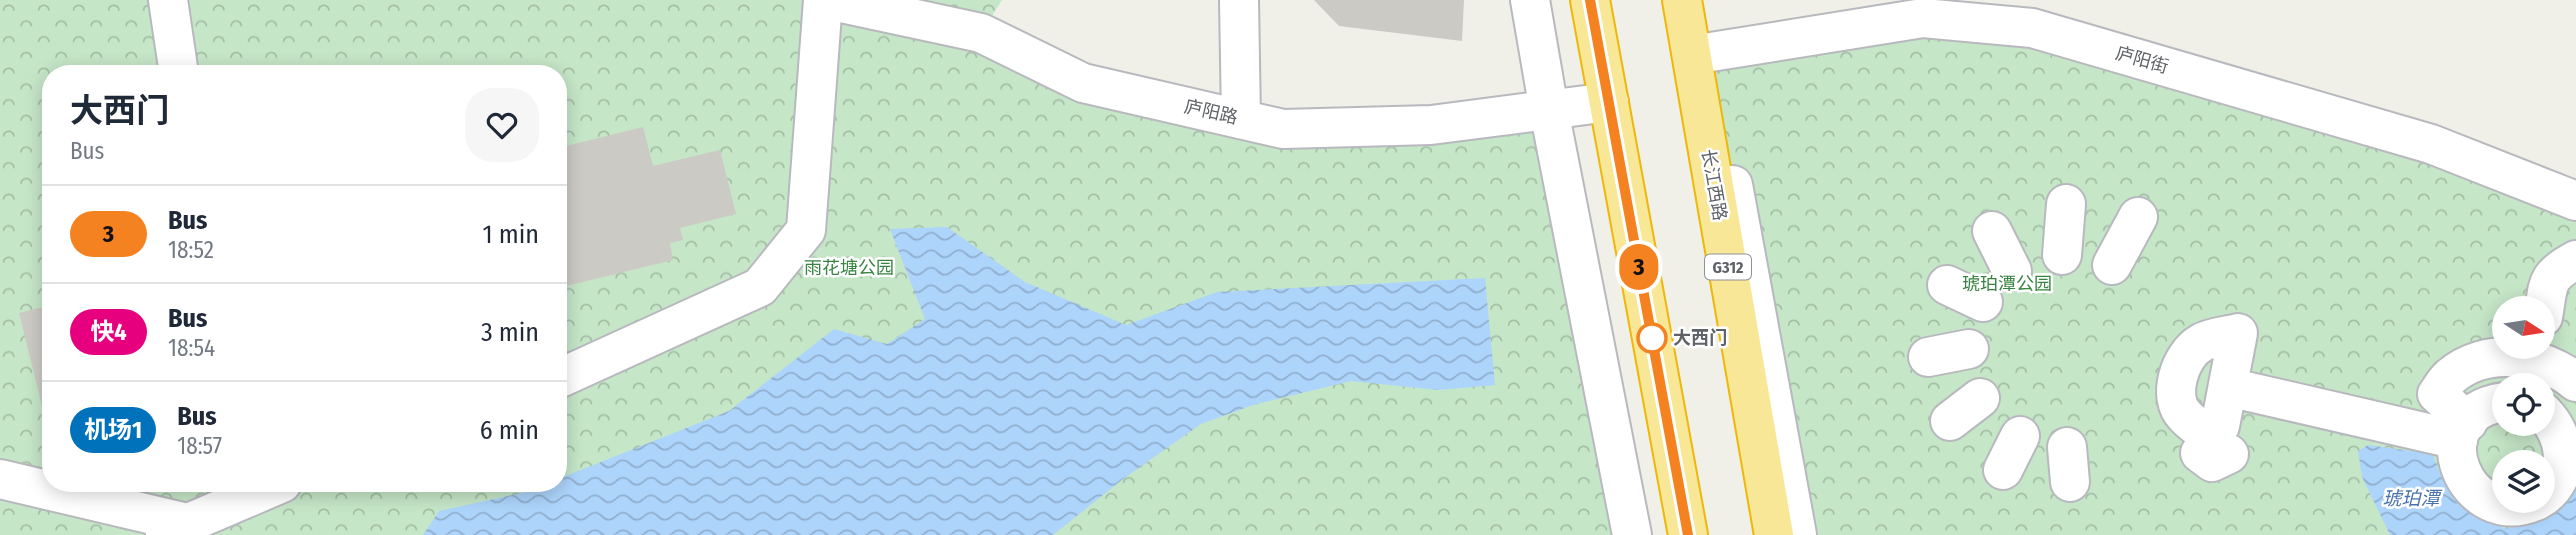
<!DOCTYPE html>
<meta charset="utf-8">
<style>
:root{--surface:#fff;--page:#f6f6f7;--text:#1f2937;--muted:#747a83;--line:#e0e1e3}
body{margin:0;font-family:"Fira Sans Condensed","Noto Sans SC",sans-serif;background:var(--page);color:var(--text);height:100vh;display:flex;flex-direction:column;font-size:26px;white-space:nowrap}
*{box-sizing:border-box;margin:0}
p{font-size:23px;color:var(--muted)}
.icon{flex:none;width:38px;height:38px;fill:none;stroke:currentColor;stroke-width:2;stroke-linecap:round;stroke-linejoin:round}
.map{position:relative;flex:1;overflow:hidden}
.details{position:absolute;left:42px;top:65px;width:525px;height:427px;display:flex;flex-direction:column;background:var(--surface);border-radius:28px;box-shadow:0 4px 18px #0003}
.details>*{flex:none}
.badge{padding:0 14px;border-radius:23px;font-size:24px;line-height:46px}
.needle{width:46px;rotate:102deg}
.fabs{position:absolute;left:2492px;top:296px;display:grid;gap:14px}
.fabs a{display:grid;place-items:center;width:63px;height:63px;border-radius:50%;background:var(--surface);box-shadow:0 4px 18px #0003;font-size:35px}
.map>.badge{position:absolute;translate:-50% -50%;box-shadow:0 0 0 4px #fff}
.round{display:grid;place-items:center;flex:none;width:74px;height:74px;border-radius:28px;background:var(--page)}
.headline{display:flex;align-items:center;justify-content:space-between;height:119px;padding:0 28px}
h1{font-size:33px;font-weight:700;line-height:52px}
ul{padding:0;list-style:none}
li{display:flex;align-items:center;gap:21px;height:98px;padding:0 28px;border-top:2px solid var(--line)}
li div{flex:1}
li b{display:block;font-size:26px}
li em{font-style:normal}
li .badge{min-width:77px;font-weight:700;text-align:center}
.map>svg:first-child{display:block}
</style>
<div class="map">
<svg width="2576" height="535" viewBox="0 0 2576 535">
<defs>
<pattern id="park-crowns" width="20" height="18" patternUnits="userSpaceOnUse" patternTransform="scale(1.75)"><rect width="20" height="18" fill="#c6e6c8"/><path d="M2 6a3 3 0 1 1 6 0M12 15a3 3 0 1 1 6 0" fill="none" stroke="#a4bea6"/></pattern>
<pattern id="water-waves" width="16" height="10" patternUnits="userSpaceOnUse" patternTransform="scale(1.75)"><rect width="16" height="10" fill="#add4fb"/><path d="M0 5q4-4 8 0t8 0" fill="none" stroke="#90afcf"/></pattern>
</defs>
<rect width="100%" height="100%" fill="#f0efe8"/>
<g fill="url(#park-crowns)" fill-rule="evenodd">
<path d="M 0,0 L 1002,0 L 981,33 L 1283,129 L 1549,110 L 1632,535 L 0,535 ZM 51,74 L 558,74 L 558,483 L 51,483 Z"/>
<path d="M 2032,28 L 2576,201 L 2576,535 L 1797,535 L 1708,52 ZM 2504,308 L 2543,308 L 2543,346 L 2504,346 ZM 2504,385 L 2543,385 L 2543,424 L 2504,424 ZM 2504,462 L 2543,462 L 2543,500 L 2504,500 Z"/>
</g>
<g fill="url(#water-waves)">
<path d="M 947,227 L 1025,282 L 1126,325 L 1217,292 L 1485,278 L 1495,385 L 1438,390 L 1351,381 L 1253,405 L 1201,424 L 1123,479 L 1053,535 L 423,535 L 439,511 L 526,492 L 548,483 L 558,483 L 558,479 L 729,411 L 834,329 L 887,344 L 925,319 L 890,229 Z"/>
<path d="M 2368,445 L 2433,454 C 2445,497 2469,509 2506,529 L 2569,501 L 2576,484 L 2576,535 L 2390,535 L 2362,477 L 2358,451 Z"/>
</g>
<g fill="#cccac4">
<path d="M 1314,0 L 1464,0 L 1462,41 L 1339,26 Z"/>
<path d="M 643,127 L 653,166 L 720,150 L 736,214 L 680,228 L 683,240 L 670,243 L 673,260 L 558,288 L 558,148 Z"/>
<path d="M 51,305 L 51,409 L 43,410 L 19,313 Z"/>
</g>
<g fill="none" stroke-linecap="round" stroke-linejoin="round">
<defs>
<g id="minor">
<path d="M 168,0 L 179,74"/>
<path d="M 827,0 L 981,33 L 1083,83 L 1283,129 L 1431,125 L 1609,102"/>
<path d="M 1239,0 L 1241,119"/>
<path d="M 1530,0 L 1549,110 L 1632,535"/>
<path d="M 1692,55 L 1923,18 L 2032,28 L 2431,144 L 2576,201"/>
<path d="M 1733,185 L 1797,535"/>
<path d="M 1992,231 L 2012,271"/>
<path d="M 2062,255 L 2066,204"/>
<path d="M 2112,265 L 2138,217"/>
<path d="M 1947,285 L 1983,302"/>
<path d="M 2543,317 C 2549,284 2544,277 2576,260"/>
<path d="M 1928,357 L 1969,349"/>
<path d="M 558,379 L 760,287 L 806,230 L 823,0"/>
<path d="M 2228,387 L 2458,440"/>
<path d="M 2504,402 C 2417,414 2464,535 2538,500"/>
<path d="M 2543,412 C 2566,436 2573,474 2543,497"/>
<path d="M 1950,421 L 1980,398"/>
<path d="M 2468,422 L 2437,394 C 2441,389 2445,381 2450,377 C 2486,346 2542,354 2576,382"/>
<path d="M 2211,438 C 2203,430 2192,424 2185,416 C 2166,397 2180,355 2201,343 C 2211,337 2227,336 2238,333 L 2220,426 L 2200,453 L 2212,462 L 2229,454"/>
<path d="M 2067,447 L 2070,482"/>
<path d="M 2003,470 L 2020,436"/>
<path d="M 0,479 L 187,523"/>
<path d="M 165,533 L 282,483"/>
</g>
<g id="highway">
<path d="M 1590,0 L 1688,535"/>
<path d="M 1682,0 L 1774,535"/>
</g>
</defs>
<use href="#minor" stroke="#b8b9be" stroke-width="42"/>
<use href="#highway" stroke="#eeb70a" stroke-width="42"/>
<use href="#minor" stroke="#fff" stroke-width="38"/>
<use href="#highway" stroke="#f8e797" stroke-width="38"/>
</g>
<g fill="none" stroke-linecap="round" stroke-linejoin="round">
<defs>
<path id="line" d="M 1590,0 L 1688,535"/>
</defs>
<use href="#line" stroke="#fff" stroke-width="16"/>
<use href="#line" stroke="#f58220" stroke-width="10"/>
</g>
<circle fill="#fff" stroke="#f58220" stroke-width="3.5" cx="1652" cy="338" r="14"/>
<g text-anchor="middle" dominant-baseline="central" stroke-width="5" stroke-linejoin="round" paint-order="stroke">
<rect fill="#fff" stroke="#8f9195" stroke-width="2" x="1705" y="254.5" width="46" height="25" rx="5"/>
<g font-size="16" font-weight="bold" fill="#5f6267">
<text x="1728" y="267">G312</text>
</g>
<g font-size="18" fill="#5f6267" stroke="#fff">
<text transform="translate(2142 60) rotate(16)">庐阳街</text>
<text transform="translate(1211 112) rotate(13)">庐阳路</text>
<text transform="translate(1714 185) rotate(80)">长江西路</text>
</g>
<g font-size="18" fill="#398442" stroke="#fff">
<text x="849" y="268">雨花塘公园</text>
<text x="2007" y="284">琥珀潭公园</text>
</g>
<g font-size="18" font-weight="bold" fill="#5f6267" stroke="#fff" text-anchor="start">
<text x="1673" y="338">大西门</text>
</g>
<g font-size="19" font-style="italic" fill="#4973ae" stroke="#fff">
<text x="2411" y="498">琥珀潭</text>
</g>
</g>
</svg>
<div class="fabs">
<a><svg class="needle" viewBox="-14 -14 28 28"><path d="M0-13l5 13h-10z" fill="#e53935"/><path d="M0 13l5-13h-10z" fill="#747a83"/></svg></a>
<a><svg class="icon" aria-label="locate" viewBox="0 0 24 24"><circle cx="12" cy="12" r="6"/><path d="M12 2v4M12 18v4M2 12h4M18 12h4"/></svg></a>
<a><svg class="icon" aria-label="layers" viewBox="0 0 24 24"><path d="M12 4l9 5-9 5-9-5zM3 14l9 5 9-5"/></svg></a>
</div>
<b class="badge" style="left:1639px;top:267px;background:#f58220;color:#111">3</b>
<section class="details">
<div class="headline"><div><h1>大西门</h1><p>Bus</p></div><a class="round"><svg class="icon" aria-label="heart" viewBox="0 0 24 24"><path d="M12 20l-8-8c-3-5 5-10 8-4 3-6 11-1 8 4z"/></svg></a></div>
<ul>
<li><span class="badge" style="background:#f58220;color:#111">3</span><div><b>Bus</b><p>18:52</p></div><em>1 min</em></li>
<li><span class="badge" style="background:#e6007e;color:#fff">快4</span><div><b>Bus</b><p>18:54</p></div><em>3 min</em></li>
<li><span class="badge" style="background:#0072bc;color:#fff">机场1</span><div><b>Bus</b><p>18:57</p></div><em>6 min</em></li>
</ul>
</section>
</div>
